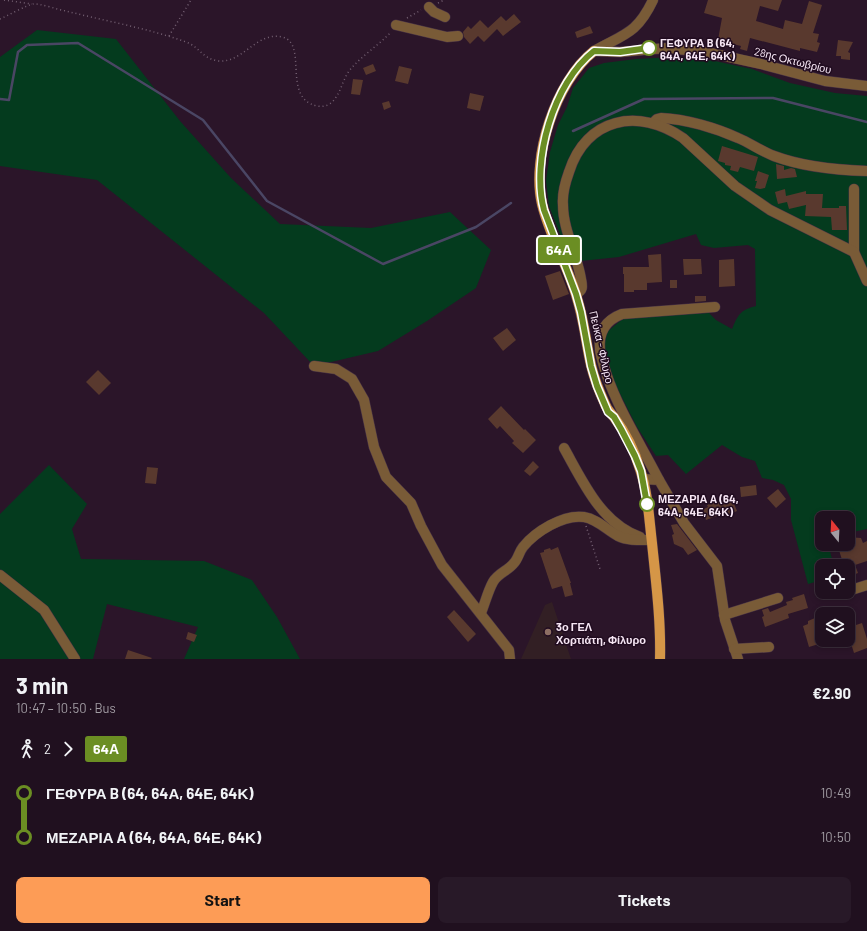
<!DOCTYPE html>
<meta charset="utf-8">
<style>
:root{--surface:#20101f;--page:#281928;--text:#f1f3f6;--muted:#a29da4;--line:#3d303d;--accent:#fd9c56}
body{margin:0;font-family:Barlow,sans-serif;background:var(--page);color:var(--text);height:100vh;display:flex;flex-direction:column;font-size:15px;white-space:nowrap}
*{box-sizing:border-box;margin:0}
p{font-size:13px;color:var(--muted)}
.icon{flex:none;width:22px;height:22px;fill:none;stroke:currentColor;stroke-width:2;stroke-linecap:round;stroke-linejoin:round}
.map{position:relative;height:659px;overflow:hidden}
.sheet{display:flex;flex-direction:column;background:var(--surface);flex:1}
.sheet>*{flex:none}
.badge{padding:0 8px;border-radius:3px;font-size:14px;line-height:26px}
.needle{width:26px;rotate:342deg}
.controls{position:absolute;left:815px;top:511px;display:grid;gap:8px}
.controls a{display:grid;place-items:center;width:40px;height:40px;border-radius:8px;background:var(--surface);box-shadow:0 2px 6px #0003,0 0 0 1px var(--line);font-size:20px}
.map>.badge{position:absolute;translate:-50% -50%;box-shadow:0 0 0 2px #fff}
.legs{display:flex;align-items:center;gap:6px;height:44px;padding:0 16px;font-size:13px}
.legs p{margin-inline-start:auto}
.summary{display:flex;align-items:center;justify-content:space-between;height:68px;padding:0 16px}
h1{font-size:22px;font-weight:700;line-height:30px}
.cta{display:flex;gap:8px;margin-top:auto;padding:8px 16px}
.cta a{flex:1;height:46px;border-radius:8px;background:var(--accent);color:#111;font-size:16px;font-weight:700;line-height:46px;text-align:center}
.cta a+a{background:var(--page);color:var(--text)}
ul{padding:0 16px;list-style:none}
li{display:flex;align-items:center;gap:14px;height:44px;font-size:15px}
li i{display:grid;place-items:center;width:6px;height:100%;margin:0 5px;background:currentColor}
li i::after{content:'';width:10px;height:10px;margin:-5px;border:3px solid;border-radius:50%;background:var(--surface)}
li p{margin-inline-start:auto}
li:first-child i{background:linear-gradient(#0000 50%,currentColor 0)}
li:last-child i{background:linear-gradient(currentColor 50%,#0000 0)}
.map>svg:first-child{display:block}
</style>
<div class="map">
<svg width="867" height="659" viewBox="0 0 867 659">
<rect width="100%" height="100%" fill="#2b1529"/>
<path fill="#321f24" d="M 552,602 L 571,659 L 521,659 L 545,605 Z"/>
<g fill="#043b1e">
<path d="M 37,30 L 116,39 L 180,121 L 231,178 L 280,224 L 371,228 L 450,212 L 491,250 L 476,288 L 427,321 L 378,351 L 314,366 L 264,313 L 97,180 L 0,166 L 0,57 Z"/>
<path d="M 674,57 L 715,61 L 752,69 L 790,83 L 835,93 L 867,96 L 867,529 L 848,533 L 848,518 L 822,518 L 822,544 L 828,544 L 834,566 L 822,566 L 822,580 L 808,584 L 791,520 L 791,499 L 784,485 L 773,480 L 762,478 L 755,461 L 742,457 L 722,445 L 686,474 L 668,455 L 656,456 L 637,427 L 615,384 L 604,347 L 605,337 L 608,331 L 625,317 L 709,313 L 716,320 L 732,329 C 738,315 740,310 756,306 L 755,249 L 748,245 L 714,248 L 701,245 L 696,234 L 619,257 L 571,262 L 549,206 L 546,181 L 550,152 L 558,125 L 567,107 L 573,88 L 589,68 L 604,63 L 636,59 Z"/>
<path d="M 49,465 L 87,504 L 72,529 L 81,559 L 204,561 L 252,580 L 277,617 L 300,659 L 184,659 L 198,627 L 107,604 L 93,659 L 0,659 L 0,514 Z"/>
</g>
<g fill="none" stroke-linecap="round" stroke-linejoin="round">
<g stroke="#4a4664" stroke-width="2.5">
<path d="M 0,99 L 9,100 L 18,52 L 27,45 L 78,43 L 203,120 L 267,201 L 383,264 L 476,227 L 511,203"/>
<path d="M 573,131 L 644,99 L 773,98 L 867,122"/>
</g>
</g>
<g fill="#59392e">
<path d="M 708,0 L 782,0 L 778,11 L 760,6 L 756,21 L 783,29 L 785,20 L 802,24 L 809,1 L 822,5 L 813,33 L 819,34 L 817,42 L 820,43 L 817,52 L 800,48 L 800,51 L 750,38 L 747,51 L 740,49 L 741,46 L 733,44 L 726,43 L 725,46 L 717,45 L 722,18 L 704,13 Z"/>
<path d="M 514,14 L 521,22 L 503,36 L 497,29 L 484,42 L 478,36 L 470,44 L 464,37 L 463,32 L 468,26 L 471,29 L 480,20 L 488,28 L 501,16 L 506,21 Z"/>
<path d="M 590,26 L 593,33 L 577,38 L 575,32 Z"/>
<path d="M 838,40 L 853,42 L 848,52 L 850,53 L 850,60 L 841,59 L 841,56 L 836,56 Z"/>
<path d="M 373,64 L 376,71 L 366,75 L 363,68 Z"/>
<path d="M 399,66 L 412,69 L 408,84 L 395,81 Z"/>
<path d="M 353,79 L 363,80 L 360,95 L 351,94 Z"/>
<path d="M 470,93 L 484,96 L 480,111 L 467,108 Z"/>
<path d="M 389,101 L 391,107 L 384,110 L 382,103 Z"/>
<path d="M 722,146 L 758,157 L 754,171 L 740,167 L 738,172 L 730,170 L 731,166 L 725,165 L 725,163 L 718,161 Z"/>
<path d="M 776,164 L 784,166 L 784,170 L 791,168 L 795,169 L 797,177 L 777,179 Z"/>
<path d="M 758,171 L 769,175 L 765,188 L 760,189 L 755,188 L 757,181 L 755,181 Z"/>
<path d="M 785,189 L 786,196 L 806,191 L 806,194 L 823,194 L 822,208 L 839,208 L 839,206 L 846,206 L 847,230 L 832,230 L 831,217 L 805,216 L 806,205 L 789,209 L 787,202 L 778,204 L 775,192 Z"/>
<path d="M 661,254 L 662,282 L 647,283 L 647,290 L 634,290 L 634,292 L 624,292 L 624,274 L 623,274 L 623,267 L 649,267 L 648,255 Z"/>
<path d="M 683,259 L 701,259 L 702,274 L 684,275 Z"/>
<path d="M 734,259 L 735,286 L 719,287 L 719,260 Z"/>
<path d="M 560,271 L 569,294 L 553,300 L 545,276 Z"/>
<rect x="670" y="280" width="7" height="8"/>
<path d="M 695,296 L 706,296 L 706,301 L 695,302 Z"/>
<path d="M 507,328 L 516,340 L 503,351 L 493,338 Z"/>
<path d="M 98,370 L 111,383 L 99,395 L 86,382 Z"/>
<path d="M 501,406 L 524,430 L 525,429 L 536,440 L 523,453 L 512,443 L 514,441 L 500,426 L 497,429 L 488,419 Z"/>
<path d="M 533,461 L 539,467 L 530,476 L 524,471 Z"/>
<path d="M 147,467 L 158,468 L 156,484 L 145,483 Z"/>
<path d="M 756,485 L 757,495 L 741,497 L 740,487 Z"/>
<path d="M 778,489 L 786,499 L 776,508 L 767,498 Z"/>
<path d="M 728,498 L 729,500 L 732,499 L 737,511 L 723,517 L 722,514 L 706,520 L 702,510 L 708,507 L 707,505 L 717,501 L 718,503 Z"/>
<path d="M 677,524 L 697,550 L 688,555 L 683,548 L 674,544 L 672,535 L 674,534 L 671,525 Z"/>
<path d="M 848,537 L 861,538 L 863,543 L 867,541 L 867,561 L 855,565 L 858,573 L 848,577 L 848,566 L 844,566 L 837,544 L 848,544 Z"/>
<path d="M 558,547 L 571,583 L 570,583 L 573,595 L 565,597 L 562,586 L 552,589 L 540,553 L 544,552 L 544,550 L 550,548 L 551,550 Z"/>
<path d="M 804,594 L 808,608 L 788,614 L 789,618 L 765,627 L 762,617 L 764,616 L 762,610 L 768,608 L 770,612 L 787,605 L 786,602 L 793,600 L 792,598 Z"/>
<path d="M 454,610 L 476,634 L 468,642 L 447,617 Z"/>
<path d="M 815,618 L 816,622 L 821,620 L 822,624 L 822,643 L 809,647 L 803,626 L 808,624 L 808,621 Z"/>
<path d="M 862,623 L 867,639 L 867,648 L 854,653 L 849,637 L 853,636 L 850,627 Z"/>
<path d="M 188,632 L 197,635 L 194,642 L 186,639 Z"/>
<path d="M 128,650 L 152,658 L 151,659 L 125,659 Z"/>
</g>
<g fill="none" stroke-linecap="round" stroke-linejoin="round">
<defs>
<g id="minor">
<path d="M 429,7 L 434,12 L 445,17"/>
<path d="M 396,25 L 447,37 L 458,36"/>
<path d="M 594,51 L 620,52 L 667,48 L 706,52 L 761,64 L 825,81 L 867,86"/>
<path d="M 594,51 C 624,34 637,34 653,0"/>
<path d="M 653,123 L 657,119 L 661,118 C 686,119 716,128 738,138 C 750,143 761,151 774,156 C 803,167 836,170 867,171"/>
<path d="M 854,252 L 854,189"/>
<path d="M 576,293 C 584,291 582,285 581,279 C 577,254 563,230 563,205 C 562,194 565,183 569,172 C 586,118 638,107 683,138 L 735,186 L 770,210 L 854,252 L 867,281"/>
<path d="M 314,366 L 336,369 L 352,379 L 364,400 L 374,447 L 386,477 L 411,503 L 421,526 L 442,565 L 509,650 L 510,659"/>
<path d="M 564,448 C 583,482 601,523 640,537"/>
<path d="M 643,479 L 659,480 L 684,523 L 717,566 L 725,620 L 738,659"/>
<path d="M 659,480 C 641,445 619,411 606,373 C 604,366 601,358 600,350 C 598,332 606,320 622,314 L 715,307"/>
<path d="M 0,575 L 44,610 L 75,659"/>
<path d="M 848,591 L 867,585"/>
<path d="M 838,594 L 845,592"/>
<path d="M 481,613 C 485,603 488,591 493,582 C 498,573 508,571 514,563 C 518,559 519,552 523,547 C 535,532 563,514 584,517 C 597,519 607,530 618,536 C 628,541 641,540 651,540"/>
<path d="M 724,615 L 778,598"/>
<path d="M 734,649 L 769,647"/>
</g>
<path id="major" d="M 594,51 C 556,81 531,157 542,204 C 550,237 568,266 577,298 C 584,320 586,343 591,365 C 594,378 599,391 605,404 C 607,410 611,413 614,417 C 625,432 635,452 640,469 C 648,493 649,518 652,543 C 656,582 661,620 660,659"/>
</defs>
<use href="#minor" stroke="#473245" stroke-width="11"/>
<use href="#major" stroke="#473245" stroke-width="11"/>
<g stroke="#746072" stroke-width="1.5" stroke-dasharray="1 3" stroke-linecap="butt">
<path d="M 4,0 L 32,4"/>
<path d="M 438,3 L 444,0"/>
<path d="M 407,18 L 421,10"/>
<path d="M 0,19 C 7,16 27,5 33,4 C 39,3 59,10 66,11 C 105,21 147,28 186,42 C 200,47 202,59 219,61 C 243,63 257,31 282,37 C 309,43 281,98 317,106 C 322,107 327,106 331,103 C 341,94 342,81 349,71 C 361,56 378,46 391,32"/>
<path d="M 169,36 L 191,0"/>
<path d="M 586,526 L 600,569"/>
</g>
<use href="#minor" stroke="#795b37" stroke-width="10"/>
<use href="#major" stroke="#d59647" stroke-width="10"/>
</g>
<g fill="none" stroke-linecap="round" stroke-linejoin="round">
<defs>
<path id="line-1" d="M 647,504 L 641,471 L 635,456 L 621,429 L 614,417 L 608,412 L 597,386 L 591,366 L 581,312 L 576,294 L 544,210 C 531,161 553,83 594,51 L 620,52 L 649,48"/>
</defs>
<use href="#line-1" stroke="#fff" stroke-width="9"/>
<use href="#line-1" stroke="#6b8e23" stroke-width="6"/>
</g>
<g fill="#fff" stroke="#6b8e23" stroke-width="2">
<circle cx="649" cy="48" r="7"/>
<circle cx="647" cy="504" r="7"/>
</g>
<circle fill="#8d6e63" stroke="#210c20" stroke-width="1.5" cx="548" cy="632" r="4"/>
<g text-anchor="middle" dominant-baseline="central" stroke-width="3" stroke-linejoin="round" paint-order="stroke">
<g font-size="11" font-weight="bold" fill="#f6e6f4" stroke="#210c20" text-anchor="start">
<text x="660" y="42">ΓΕΦΥΡΑ B (64,<tspan x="660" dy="13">64Α, 64Ε, 64Κ)</tspan></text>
<text x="658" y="498">ΜΕΖΑΡΙΑ A (64,<tspan x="658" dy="13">64Α, 64Ε, 64Κ)</tspan></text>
</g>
<g font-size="11" fill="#f6e6f4" stroke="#210c20">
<text transform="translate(793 60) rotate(14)">28ης Οκτωβρίου</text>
<text transform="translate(602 347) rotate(77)">Πεύκα - Φίλυρο</text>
</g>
<g font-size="11" font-weight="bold" fill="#f6e6f4" stroke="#210c20" text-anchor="start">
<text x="556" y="626">3ο ΓΕΛ<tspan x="556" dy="13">Χορτιάτη, Φίλυρο</tspan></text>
</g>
</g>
</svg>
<div class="controls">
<a><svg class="needle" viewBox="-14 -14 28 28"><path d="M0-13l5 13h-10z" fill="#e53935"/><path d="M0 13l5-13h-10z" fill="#a29da4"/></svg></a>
<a><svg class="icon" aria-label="locate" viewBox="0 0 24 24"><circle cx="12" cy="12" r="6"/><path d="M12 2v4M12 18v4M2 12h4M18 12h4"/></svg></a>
<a><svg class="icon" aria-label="layers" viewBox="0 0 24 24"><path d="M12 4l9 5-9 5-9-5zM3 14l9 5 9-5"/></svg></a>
</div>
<b class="badge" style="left:559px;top:250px;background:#6b8e23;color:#fff">64Α</b>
</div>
<section class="sheet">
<div class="summary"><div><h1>3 min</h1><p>10:47 – 10:50 · Bus</p></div><b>€2.90</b></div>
<div class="legs"><svg class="icon" aria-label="walk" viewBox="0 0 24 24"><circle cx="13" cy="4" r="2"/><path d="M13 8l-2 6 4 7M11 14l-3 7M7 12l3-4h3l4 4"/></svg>2<svg class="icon" aria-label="forward" viewBox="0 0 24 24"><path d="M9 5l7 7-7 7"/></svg><b class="badge" style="background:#6b8e23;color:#fff">64Α</b></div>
<ul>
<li><i style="color:#6b8e23"></i><b>ΓΕΦΥΡΑ B (64, 64Α, 64Ε, 64Κ)</b><p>10:49</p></li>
<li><i style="color:#6b8e23"></i><b>ΜΕΖΑΡΙΑ A (64, 64Α, 64Ε, 64Κ)</b><p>10:50</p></li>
</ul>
<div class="cta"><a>Start</a><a>Tickets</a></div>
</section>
